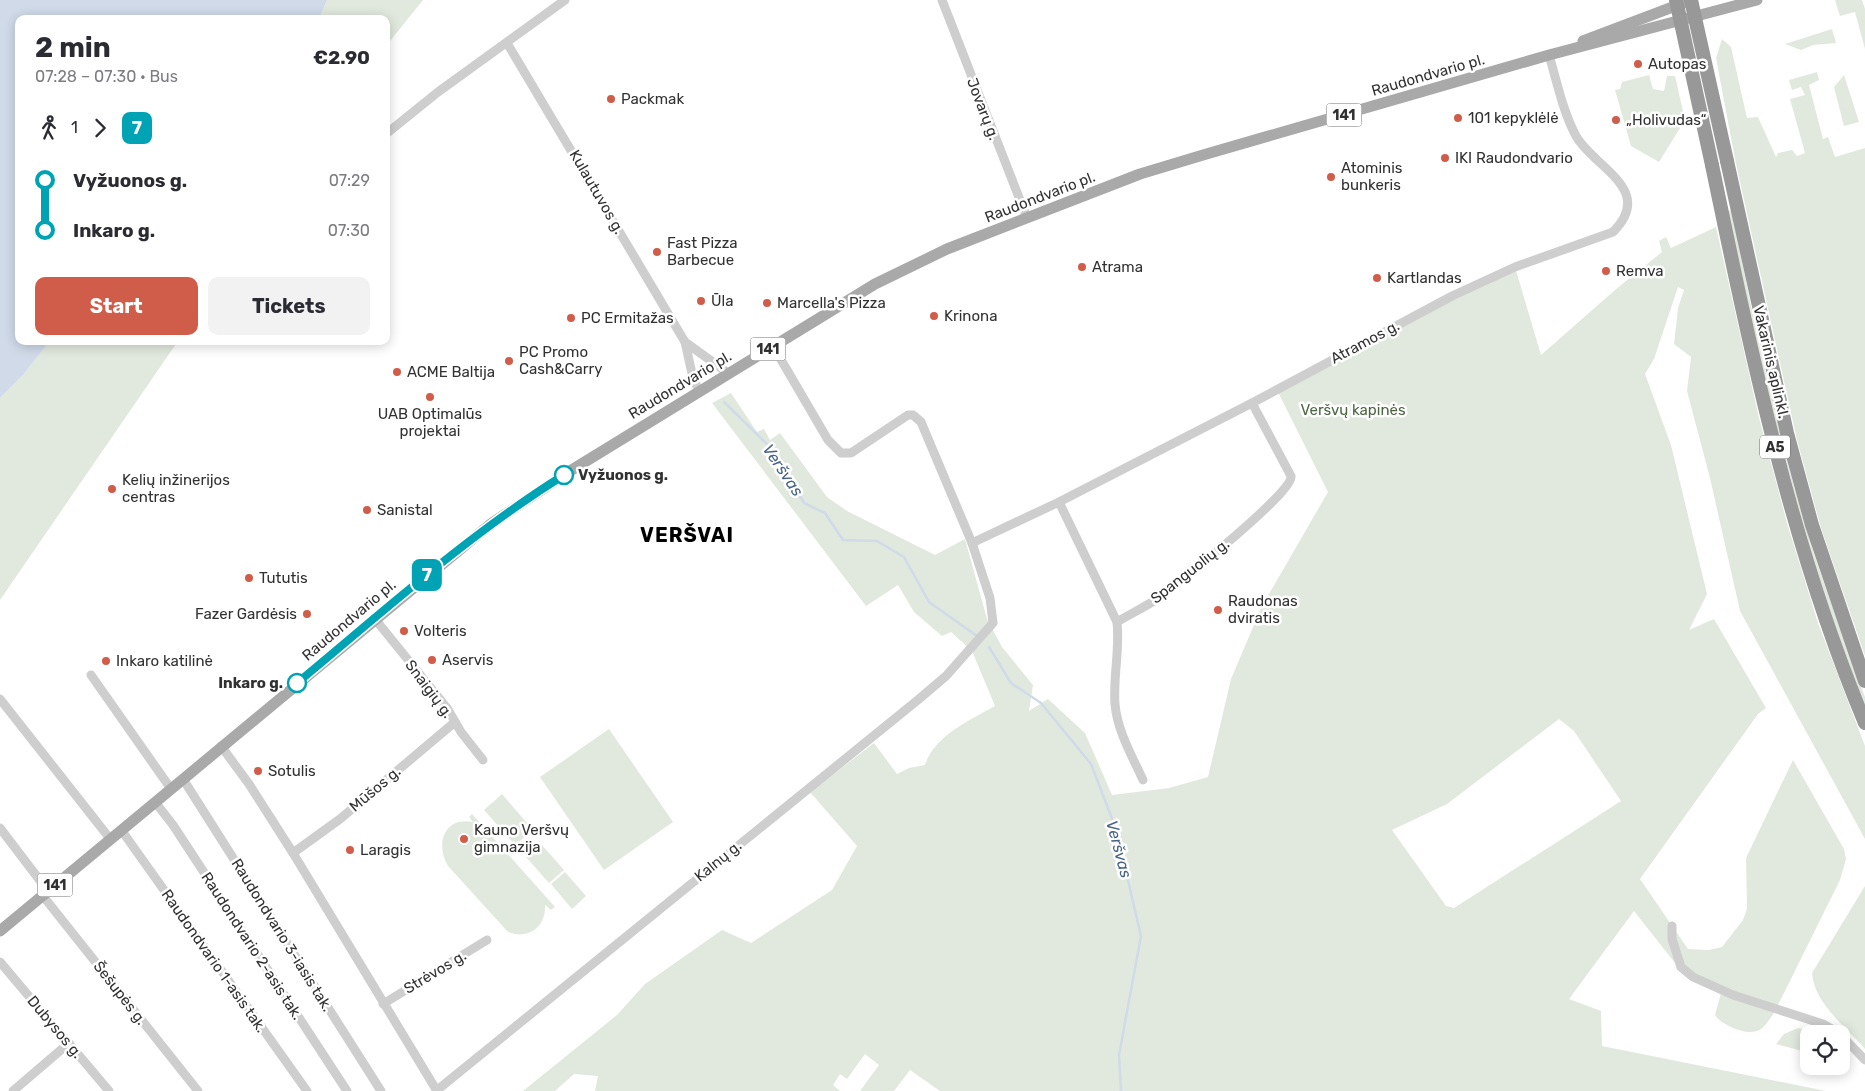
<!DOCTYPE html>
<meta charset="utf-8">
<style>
:root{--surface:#fff;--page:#f2f2f3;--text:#2b2b33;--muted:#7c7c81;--accent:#d05c4a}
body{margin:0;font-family:Rubik,sans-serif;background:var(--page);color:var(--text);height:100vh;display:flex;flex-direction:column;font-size:19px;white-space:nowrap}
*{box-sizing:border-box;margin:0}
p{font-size:16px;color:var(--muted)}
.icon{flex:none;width:28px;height:28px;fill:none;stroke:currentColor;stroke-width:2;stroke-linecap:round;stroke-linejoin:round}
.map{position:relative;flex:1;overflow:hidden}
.side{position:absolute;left:15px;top:15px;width:375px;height:330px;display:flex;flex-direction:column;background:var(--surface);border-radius:10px;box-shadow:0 2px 12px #0003}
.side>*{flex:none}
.badge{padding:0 10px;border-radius:8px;font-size:18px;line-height:32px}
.buttons{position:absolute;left:1800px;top:1025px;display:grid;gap:10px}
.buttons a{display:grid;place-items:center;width:50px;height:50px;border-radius:10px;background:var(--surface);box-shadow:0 2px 12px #0003;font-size:25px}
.map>.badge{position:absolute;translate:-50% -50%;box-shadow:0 0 0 2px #fff}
.legs{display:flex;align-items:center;gap:8px;height:55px;padding:0 20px;font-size:16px}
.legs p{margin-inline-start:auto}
.summary{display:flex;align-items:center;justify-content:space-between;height:85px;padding:0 20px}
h1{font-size:28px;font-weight:700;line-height:38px}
.button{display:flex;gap:10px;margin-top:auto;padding:10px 20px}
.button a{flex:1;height:58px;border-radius:10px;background:var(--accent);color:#fff;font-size:20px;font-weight:700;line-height:58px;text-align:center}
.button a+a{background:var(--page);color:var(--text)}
ul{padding:0 20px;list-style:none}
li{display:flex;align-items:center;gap:18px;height:50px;font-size:19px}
li i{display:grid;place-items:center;width:8px;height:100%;margin:0 6px;background:currentColor}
li i::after{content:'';width:12px;height:12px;margin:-6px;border:4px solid;border-radius:50%;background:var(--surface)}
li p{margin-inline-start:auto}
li:first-child i{background:linear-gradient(#0000 50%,currentColor 0)}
li:last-child i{background:linear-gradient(currentColor 50%,#0000 0)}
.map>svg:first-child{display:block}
</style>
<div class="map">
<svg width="1865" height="1091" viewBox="0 0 1865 1091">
<rect width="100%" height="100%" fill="#fff"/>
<g fill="#e1e9de" fill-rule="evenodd">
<path d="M 327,0 L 423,0 L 386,46 L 386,19 L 319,19 Z"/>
<path d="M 1835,0 L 1862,0 L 1865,9 L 1865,49 L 1855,12 L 1840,16 Z"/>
<path d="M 1832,29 L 1836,43 L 1813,45 L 1801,50 L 1785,44 Z"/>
<path d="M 1722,39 L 1731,47 L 1747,118 L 1758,117 L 1776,157 L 1778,153 L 1792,150 L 1797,156 L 1805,153 L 1790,99 L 1805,95 L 1801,87 L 1792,90 L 1789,80 L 1817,72 L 1819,80 L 1809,85 L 1823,139 L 1828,137 L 1835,157 L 1865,148 L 1865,656 L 1821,528 L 1797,440 L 1735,159 L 1716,58 Z"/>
<path d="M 1649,75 L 1653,89 L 1664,91 L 1667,76 L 1675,76 L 1685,120 L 1659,162 L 1631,146 L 1615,90 L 1620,89 L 1622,82 Z"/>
<path d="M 1844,75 L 1859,122 L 1844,126 L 1834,87 Z"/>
<path d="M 1732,210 C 1754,325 1779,442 1814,554 C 1830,602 1848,649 1865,697 L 1865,707 C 1802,546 1763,379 1728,211 Z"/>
<path d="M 1716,227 L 1759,418 L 1787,523 L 1818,623 L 1865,746 L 1865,839 L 1740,611 L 1710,478 L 1687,391 L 1691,357 L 1674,344 L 1678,308 L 1684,290 L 1678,287 L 1654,359 L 1645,374 L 1671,445 L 1707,594 L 1689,630 L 1714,619 L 1766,708 L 1758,714 L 1640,879 L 1688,949 L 1709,950 L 1722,947 L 1743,920 L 1747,909 L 1746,858 L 1793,760 L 1844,849 L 1846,859 L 1840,880 L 1774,1013 C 1770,1018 1766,1026 1761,1029 C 1750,1038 1721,1025 1715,1015 L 1723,986 L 1697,976 L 1675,963 L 1634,911 L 1569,999 L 1601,1011 L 1602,1046 L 1826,1091 L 940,1091 L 910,1070 L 894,1091 L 860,1091 L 879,1065 L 865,1054 L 847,1079 L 840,1074 L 833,1085 L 840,1091 L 595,1091 L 598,1076 L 574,1074 L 555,1091 L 523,1091 L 617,1015 L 645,984 L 722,930 L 751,943 L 832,890 L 857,846 L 810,792 L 874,743 L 897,774 L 909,768 L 925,765 C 934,736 970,720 995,706 L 972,651 L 951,632 L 942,636 L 914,612 L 898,585 L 866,606 L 712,403 L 731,393 L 757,432 L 764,429 L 770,440 L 780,433 L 827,497 L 847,511 L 935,555 L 965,539 L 987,619 L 1002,647 L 1033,685 L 1029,711 L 1048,699 L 1085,733 L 1112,795 L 1169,788 L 1208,777 L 1231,679 L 1262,606 L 1328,492 L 1277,390 L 1515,267 L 1541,355 L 1615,290 L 1662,252 L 1659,241 L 1666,237 L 1671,248 ZM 1559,719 L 1574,731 L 1621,801 L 1454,908 L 1446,906 L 1392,830 L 1447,804 Z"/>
<path d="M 50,341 L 178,341 L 0,600 L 0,398 L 23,375 Z"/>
<path d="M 609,729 L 673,822 L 604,870 L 540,777 Z"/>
<path d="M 502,794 L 533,830 L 515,845 L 484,810 Z"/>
<path d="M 472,814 L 555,907 L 551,910 L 545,905 C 546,927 529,940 508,932 L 448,866 C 435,844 444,816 473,822 L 469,817 Z"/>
<path d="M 541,844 L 564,870 L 549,883 L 526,857 Z"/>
<path d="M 565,872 L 586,896 L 572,909 L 551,884 Z"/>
<path d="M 1865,886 L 1865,1049 C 1846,1027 1814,1003 1812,973 Z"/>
<path d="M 1798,1028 L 1831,1034 L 1809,1034 L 1809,1053 L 1776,1044 L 1784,1034 Z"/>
</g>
<path fill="#d0dae9" d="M 0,0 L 327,0 L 319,19 L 19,19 L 19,341 L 50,341 L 23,375 L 0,398 Z"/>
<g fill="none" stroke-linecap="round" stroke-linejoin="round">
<g stroke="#d0dae9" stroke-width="2.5">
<path d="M 724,402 L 771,448 L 804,503 L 825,513 L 843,540 L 877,541 L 904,557 L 929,602 L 977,636"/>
<path d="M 989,647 L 1011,683 L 1041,703 L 1091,764 L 1116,829 L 1141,936 L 1119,1055 L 1121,1091"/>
</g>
<g stroke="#cecece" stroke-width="9">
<path d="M 942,0 L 1027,218"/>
<path d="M 507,43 L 685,342 L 693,378 L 699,391"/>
<path d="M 386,134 L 438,92 L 565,0"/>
<path d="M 685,342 L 728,373"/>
<path d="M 1059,502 L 1117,622"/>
<path d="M 972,543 L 1059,502 L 1252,403 L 1452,296 L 1515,267 L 1613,232 C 1656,189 1593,167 1576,136 C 1563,112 1557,82 1549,55"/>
<path d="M 375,619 L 447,708 L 461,732 L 483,760"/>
<path d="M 91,675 L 171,789"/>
<path d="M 0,699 L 111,840"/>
<path d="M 221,746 L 249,784 L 293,853 L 437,1091"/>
<path d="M 183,779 L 381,1091"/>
<path d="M 1143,780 C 1132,756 1117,730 1115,704 C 1113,676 1120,650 1117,622 C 1132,613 1149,605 1163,595 C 1181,581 1295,491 1291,476 L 1252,403"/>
<path d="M 155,802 L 173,825 L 347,1091"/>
<path d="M 0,828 L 48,891"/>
<path d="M 122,831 L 307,1091"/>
<path d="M 293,853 L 340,819 L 455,722"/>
<path d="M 43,896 L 198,1091"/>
<path d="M 1672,926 L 1672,939 L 1681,967 L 1693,977 L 1733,995 L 1823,1024 L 1840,1034"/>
<path d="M 0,962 L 109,1091"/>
<path d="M 383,1004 L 487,940"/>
<path d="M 1841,1035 L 1865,1060"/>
<path d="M 13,1091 L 69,1043"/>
<path d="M 436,1091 L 919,699 L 946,676 L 993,623 L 990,598 L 972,543 L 921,422 L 913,415 L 908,415 L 851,453 L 841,453 L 828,440 L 773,346"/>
</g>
<g stroke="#a9a9a9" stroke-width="11">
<path d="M 1583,41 L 1691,0"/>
<path d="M 0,931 L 492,523 L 570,471 L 875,284 L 947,249 L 1140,174 L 1203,155 L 1549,55 L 1757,0"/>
</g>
<g stroke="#989898" stroke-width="14">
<path d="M 1727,161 L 1787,433 L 1812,525 L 1865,681"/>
<path d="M 1712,165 C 1751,353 1790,544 1865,723"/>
</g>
<g stroke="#989898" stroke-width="14">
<path d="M 1676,0 L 1712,165"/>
<path d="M 1691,0 L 1727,161"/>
</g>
</g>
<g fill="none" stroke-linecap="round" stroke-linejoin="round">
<defs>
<path id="line-1" d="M 297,683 C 384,611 468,535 564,475"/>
</defs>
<use href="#line-1" stroke="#fff" stroke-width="11"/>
<use href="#line-1" stroke="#00a3b4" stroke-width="8"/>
</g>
<g fill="#d05c4a" stroke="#fff" stroke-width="2">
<circle cx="1638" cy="64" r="5"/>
<circle cx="611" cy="99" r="5"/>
<circle cx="1458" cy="118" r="5"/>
<circle cx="1616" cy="120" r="5"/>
<circle cx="1445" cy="158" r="5"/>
<circle cx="1331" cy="177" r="5"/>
<circle cx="657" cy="252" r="5"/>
<circle cx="1082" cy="267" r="5"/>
<circle cx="1606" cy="271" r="5"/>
<circle cx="1377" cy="278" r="5"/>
<circle cx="701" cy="301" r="5"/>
<circle cx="767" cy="303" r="5"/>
<circle cx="934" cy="316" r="5"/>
<circle cx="571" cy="318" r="5"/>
<circle cx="509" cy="361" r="5"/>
<circle cx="397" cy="372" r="5"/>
<circle cx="430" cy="397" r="5"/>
<circle cx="112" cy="489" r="5"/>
<circle cx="367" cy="510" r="5"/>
<circle cx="249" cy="578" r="5"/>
<circle cx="1218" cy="610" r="5"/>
<circle cx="307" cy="614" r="5"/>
<circle cx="404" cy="631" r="5"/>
<circle cx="432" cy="660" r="5"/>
<circle cx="106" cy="661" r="5"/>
<circle cx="258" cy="771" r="5"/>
<circle cx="464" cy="839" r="5"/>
<circle cx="350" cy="850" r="5"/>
</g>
<g fill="#fff" stroke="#00a3b4" stroke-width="2.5">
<circle cx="564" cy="475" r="9"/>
<circle cx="297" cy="683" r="9"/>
</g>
<g text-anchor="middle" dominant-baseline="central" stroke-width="5" stroke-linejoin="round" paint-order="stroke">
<g fill="#fff" stroke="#6f6f6f" stroke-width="1">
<rect x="1326.5" y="103.5" width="35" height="23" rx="4"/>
<rect x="750.5" y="337.5" width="35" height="23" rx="4"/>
<rect x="1760" y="435.5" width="30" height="23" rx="4"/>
<rect x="37.5" y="873.5" width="35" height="23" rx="4"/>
</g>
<g font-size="14" font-weight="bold" fill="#313131">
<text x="1344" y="115">141</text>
<text x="768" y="349">141</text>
<text x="1775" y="447">A5</text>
<text x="55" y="885">141</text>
</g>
<g font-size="15" fill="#313131" stroke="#fff" text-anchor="start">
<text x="1648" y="64">Autopas</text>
<text x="621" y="99">Packmak</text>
<text x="1468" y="118">101 kepyklėlė</text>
<text x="1626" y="120">„Holivudas“</text>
<text x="1455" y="158">IKI Raudondvario</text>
<text x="1341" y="168">Atominis<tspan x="1341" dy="17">bunkeris</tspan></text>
<text x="667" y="243">Fast Pizza<tspan x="667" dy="17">Barbecue</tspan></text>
<text x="1092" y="267">Atrama</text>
<text x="1616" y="271">Remva</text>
<text x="1387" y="278">Kartlandas</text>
<text x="711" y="301">Ūla</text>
<text x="777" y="303">Marcella's Pizza</text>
<text x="944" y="316">Krinona</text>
<text x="581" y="318">PC Ermitažas</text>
<text x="519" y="352">PC Promo<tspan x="519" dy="17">Cash&amp;Carry</tspan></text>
<text x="407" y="372">ACME Baltija</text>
<text x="430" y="414" text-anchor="middle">UAB Optimalūs<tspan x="430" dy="17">projektai</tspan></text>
<text x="122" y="480">Kelių inžinerijos<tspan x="122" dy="17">centras</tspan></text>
<text x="377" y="510">Sanistal</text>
<text x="259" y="578">Tututis</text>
<text x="1228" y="601">Raudonas<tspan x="1228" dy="17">dviratis</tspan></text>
<text x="297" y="614" text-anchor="end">Fazer Gardėsis</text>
<text x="414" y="631">Volteris</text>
<text x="442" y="660">Aservis</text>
<text x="116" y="661">Inkaro katilinė</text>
<text x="268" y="771">Sotulis</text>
<text x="474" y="830">Kauno Veršvų<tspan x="474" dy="17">gimnazija</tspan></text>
<text x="360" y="850">Laragis</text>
</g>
<g font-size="15" fill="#313131" stroke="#fff">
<text transform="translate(1428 75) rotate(-16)">Raudondvario pl.</text>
<text transform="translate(983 109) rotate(69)">Jovarų g.</text>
<text transform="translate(597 192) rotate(60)">Kulautuvos g.</text>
<text transform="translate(1040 197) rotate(-21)">Raudondvario pl.</text>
<text transform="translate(1365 342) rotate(-28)">Atramos g.</text>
<text transform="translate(1771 362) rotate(77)">Vakarinis aplinkl.</text>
<text transform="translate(680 385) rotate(-31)">Raudondvario pl.</text>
<text transform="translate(1190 571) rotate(-38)">Spanguolių g.</text>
<text transform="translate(349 620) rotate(-40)">Raudondvario pl.</text>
<text transform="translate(429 689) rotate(53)">Snaigių g.</text>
<text transform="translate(375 789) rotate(-40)">Mūšos g.</text>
<text transform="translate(718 861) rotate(-39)">Kalnų g.</text>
<text transform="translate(282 935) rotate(58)">Raudondvario 3-iasis tak.</text>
<text transform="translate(252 946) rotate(57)">Raudondvario 2-asis tak.</text>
<text transform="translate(214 961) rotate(55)">Raudondvario 1-asis tak.</text>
<text transform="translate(435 972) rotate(-31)">Strėvos g.</text>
<text transform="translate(120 993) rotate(52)">Šešupės g.</text>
<text transform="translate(55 1027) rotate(50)">Dubysos g.</text>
</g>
<g font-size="15" fill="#4d6743" stroke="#fff">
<text x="1353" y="410">Veršvų kapinės</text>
</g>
<g font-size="15" font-weight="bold" fill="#313131" stroke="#fff" text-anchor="start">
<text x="578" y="475">Vyžuonos g.</text>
<text x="283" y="683" text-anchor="end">Inkaro g.</text>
</g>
<g font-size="16" font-style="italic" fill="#48638a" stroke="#fff">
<text transform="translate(783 470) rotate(56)">Veršvas</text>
<text transform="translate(1119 849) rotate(75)">Veršvas</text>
</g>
<g font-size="20" font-weight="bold" letter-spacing="1" fill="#000" stroke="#fff">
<text x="687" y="535">VERŠVAI</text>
</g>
</g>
</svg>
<div class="buttons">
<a><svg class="icon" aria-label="locate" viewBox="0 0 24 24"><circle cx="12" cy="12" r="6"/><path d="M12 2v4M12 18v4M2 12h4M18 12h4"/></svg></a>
</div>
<b class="badge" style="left:427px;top:575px;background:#00a3b4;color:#fff">7</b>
<section class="side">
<div class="summary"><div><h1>2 min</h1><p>07:28 – 07:30 · Bus</p></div><b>€2.90</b></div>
<div class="legs"><svg class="icon" aria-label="walk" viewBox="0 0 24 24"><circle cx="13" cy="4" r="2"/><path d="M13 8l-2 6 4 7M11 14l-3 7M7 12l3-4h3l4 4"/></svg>1<svg class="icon" aria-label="forward" viewBox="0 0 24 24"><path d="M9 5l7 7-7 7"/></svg><b class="badge" style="background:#00a3b4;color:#fff">7</b></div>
<ul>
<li><i style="color:#00a3b4"></i><b>Vyžuonos g.</b><p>07:29</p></li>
<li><i style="color:#00a3b4"></i><b>Inkaro g.</b><p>07:30</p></li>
</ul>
<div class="button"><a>Start</a><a>Tickets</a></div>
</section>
</div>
